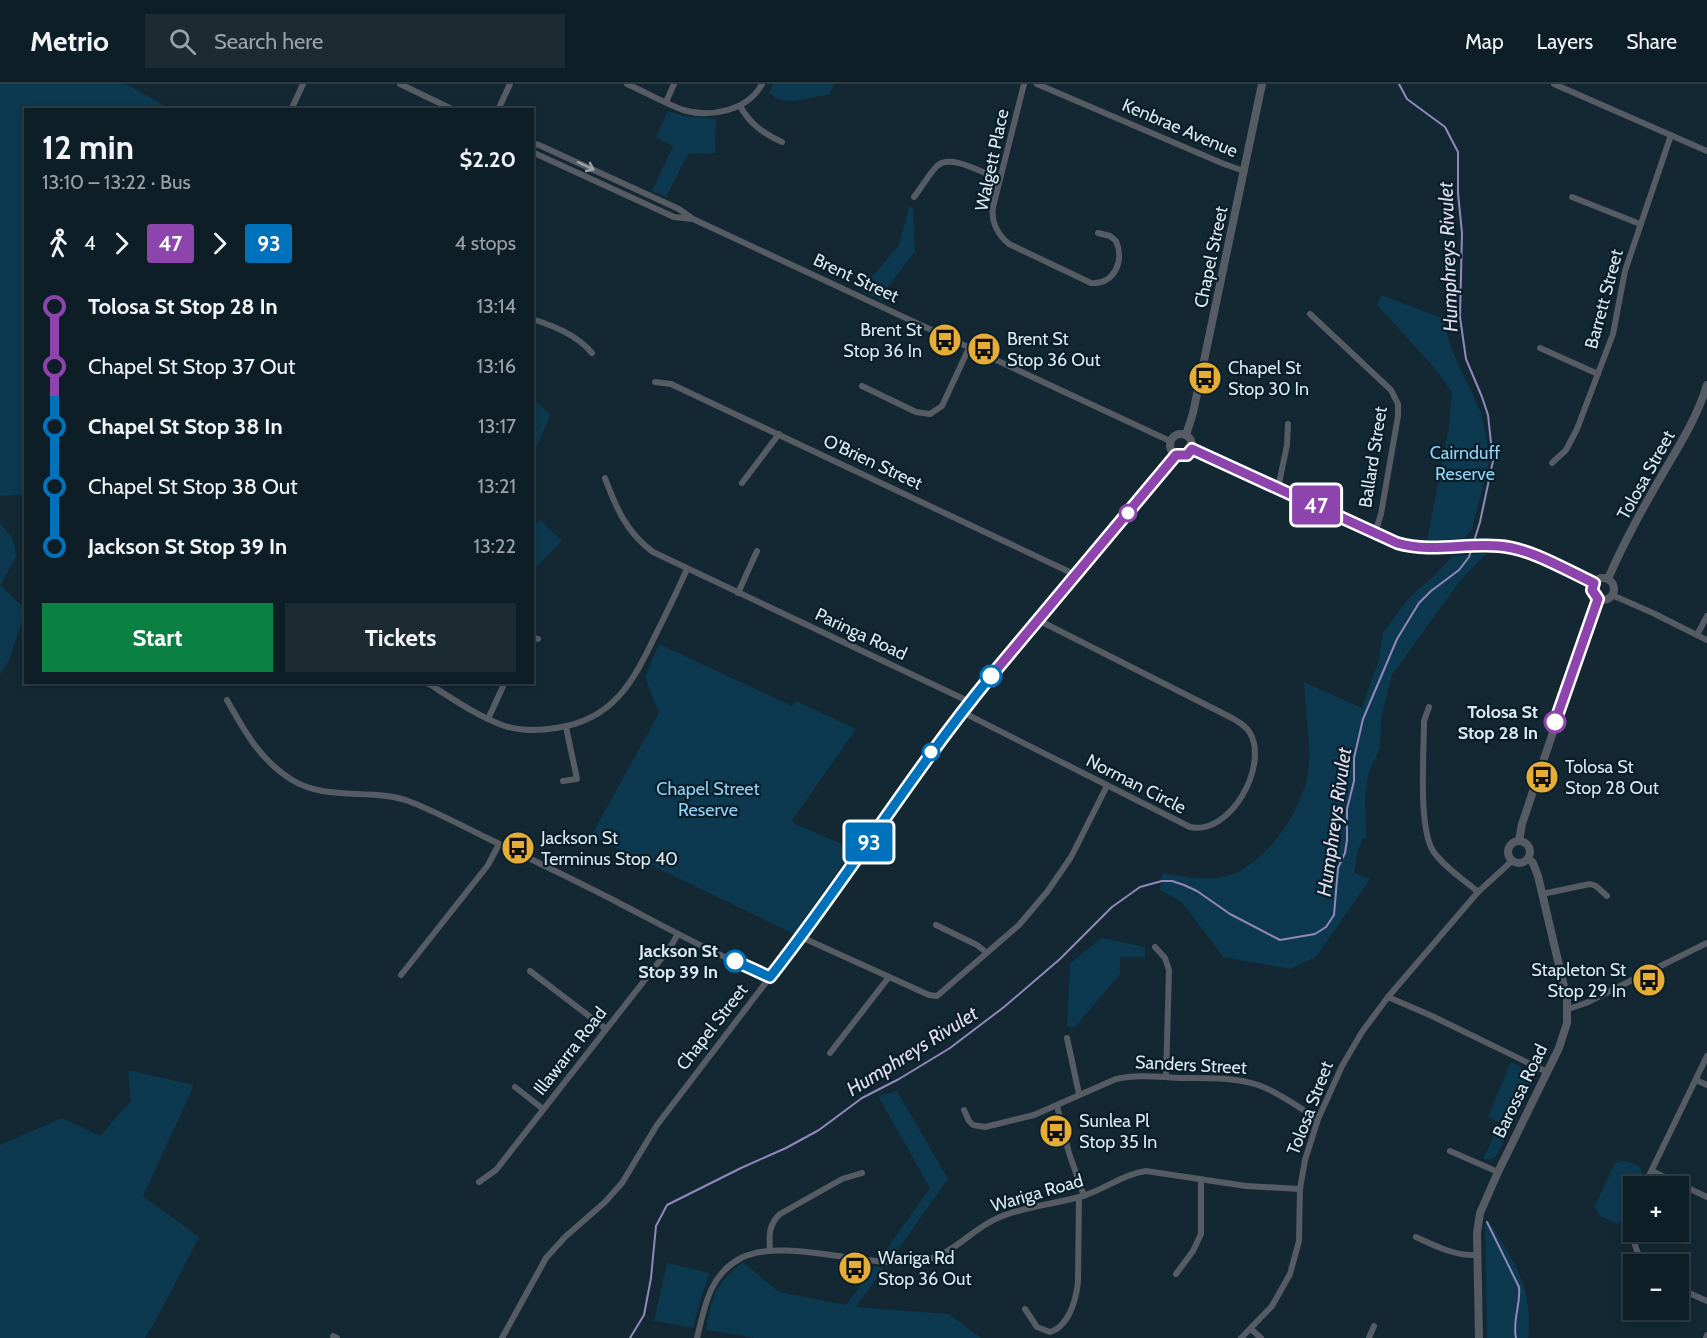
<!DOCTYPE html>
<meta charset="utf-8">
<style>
:root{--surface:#0e1e26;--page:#1c2b32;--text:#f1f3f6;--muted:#9ba2a7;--line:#2e3c43;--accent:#0b8043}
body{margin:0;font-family:Cabin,sans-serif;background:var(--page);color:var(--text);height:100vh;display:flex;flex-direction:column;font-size:22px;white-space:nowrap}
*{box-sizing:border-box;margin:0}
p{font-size:20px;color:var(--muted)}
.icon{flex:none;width:33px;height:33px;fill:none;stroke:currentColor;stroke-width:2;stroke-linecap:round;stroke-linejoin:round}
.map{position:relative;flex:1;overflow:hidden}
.details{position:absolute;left:24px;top:24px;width:510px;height:576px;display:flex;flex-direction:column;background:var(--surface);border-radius:0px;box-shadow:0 3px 9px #0003,0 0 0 2px var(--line)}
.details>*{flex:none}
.badge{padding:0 12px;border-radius:4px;font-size:21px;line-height:39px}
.controls{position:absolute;left:1623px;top:1092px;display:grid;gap:12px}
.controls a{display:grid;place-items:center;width:66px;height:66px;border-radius:0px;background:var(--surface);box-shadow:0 3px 9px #0003,0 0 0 2px var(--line);font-size:30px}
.map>.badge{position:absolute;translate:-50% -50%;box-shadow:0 0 0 3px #fff}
.legs{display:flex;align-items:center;gap:9px;height:66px;padding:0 18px;font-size:20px}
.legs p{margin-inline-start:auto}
.summary{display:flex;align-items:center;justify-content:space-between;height:102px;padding:0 18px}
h1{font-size:33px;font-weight:800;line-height:45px}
.button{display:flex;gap:12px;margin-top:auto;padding:12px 18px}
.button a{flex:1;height:69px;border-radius:0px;background:var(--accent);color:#fff;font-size:24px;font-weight:800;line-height:69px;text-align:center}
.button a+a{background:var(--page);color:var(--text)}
ul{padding:0 18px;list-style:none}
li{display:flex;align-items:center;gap:21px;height:60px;font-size:22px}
li i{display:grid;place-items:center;width:9px;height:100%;margin:0 8px;background:currentColor}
li i::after{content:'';width:15px;height:15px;margin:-8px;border:4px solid;border-radius:50%;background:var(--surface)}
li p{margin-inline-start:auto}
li:first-child i{background:linear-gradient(#0000 50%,currentColor 0)}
li:last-child i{background:linear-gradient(currentColor 50%,#0000 0)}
header{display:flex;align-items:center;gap:36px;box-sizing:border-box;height:84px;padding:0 30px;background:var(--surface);border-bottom:2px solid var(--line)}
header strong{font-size:28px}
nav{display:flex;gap:33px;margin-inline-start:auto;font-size:21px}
.search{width:420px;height:54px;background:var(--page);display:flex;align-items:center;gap:15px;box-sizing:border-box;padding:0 21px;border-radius:0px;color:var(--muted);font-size:22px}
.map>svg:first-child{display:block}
</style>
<header>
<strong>Metrio</strong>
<div class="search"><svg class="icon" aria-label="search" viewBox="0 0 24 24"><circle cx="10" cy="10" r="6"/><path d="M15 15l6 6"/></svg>Search here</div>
<nav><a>Map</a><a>Layers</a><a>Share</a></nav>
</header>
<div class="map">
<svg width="1707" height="1254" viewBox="0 0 1707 1254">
<rect width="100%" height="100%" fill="#132833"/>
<g fill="#0c394f">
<path d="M 0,0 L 126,0 L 170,25 L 26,26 L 25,410 L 0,412 Z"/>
<path d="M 773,0 L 834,0 L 829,11 C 806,12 789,25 769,9 Z"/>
<path d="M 668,27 L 684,32 L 716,35 L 715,69 L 688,70 L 666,113 L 652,107 L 673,62 L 656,53 Z"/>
<path d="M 909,123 L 913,124 L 915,167 L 885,207 L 883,217 L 861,206 L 899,161 Z"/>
<path d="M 1381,211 L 1442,234 L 1452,266 L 1481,329 L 1487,357 L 1489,378 L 1472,445 L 1464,454 L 1427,457 L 1449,342 L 1452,308 L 1432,281 L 1377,221 Z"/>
<path d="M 533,315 L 550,331 L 533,372 Z"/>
<path d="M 540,436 L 562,457 L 533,486 L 533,441 Z"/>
<path d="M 0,439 L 12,454 L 17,471 L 0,502 L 26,525 L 9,576 L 0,590 Z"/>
<path d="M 1487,469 L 1459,498 L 1392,591 L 1381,634 L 1380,664 L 1368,690 L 1365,715 L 1366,754 L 1363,754 L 1358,767 L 1354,789 L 1370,795 L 1316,873 L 1290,885 L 1223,873 L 1182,818 L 1160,806 L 1162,789 C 1187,794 1219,799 1242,786 C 1275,767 1307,718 1309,680 C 1310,653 1305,625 1304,598 L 1362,624 L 1379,576 L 1383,549 L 1408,515 L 1438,488 L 1453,472 Z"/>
<path d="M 659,560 L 792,622 L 796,617 L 856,645 L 791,738 L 853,765 L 794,850 L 591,752 L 659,629 L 645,593 Z"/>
<path d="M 1101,854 L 1145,863 L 1145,873 L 1120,873 L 1120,890 L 1074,944 L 1067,942 L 1070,880 Z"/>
<path d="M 1511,977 L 1528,988 L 1532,999 L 1497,1071 C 1493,1075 1488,1077 1483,1075 L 1500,1039 L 1488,1033 Z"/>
<path d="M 128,986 L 194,1001 L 143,1112 L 199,1153 L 156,1236 L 145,1254 L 0,1254 L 0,1061 L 62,1034 L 100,1052 L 131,1017 Z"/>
<path d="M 897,1007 L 948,1095 L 891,1175 L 881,1173 L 930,1104 L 878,1012 Z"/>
<path d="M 1619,1077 C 1628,1076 1634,1080 1641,1084 L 1642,1092 L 1637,1102 L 1634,1102 L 1633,1111 L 1624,1137 L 1617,1140 L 1600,1132 L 1595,1122 L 1614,1081 Z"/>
<path d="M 1489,1138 C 1515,1178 1533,1204 1528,1254 L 1487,1254 L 1485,1139 Z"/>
<path d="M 743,1178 L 779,1208 L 846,1221 L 875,1182 L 884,1184 L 856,1223 L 949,1230 L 981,1254 L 755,1254 L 706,1246 C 712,1212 715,1200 743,1178 Z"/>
<path d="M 667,1179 L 710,1189 L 702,1210 L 693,1244 L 654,1237 Z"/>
</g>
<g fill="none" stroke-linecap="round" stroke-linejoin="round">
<g stroke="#9288ba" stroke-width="2">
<path d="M 1487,1138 L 1519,1203 C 1521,1220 1512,1237 1516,1254"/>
<path d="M 630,1254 L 644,1231 L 651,1194 L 656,1142 L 667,1121 L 741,1084 L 786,1064 L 819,1046 L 862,1014 L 899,995 L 950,964 L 1004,923 L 1060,875 L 1112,823 L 1140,803 L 1162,797 L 1172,797 L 1184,801 L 1197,807 L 1230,830 L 1280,856 L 1315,850 L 1326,843 L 1334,831 L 1338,784 L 1345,769 L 1347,756 L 1347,725 L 1354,697 L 1354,674 L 1363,635 L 1397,555 L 1419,519 L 1431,507 L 1459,486 L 1469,473 L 1480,438 L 1493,377 L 1488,331 L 1482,313 L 1466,275 L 1460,233 L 1462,149 L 1458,109 L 1458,68 L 1445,43 L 1407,15 L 1399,0"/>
</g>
<g stroke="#575b64" stroke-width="6">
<path d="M 400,0 L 454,26"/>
<path d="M 627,0 C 645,8 664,19 683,26 C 710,34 748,27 762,0"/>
<path d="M 1024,0 L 993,123 C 991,138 998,151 1009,160 L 1091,199 C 1114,201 1125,177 1116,157 L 1110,152 L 1098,149"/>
<path d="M 1037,0 L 1224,80 L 1244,87"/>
<path d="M 1554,0 L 1707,67"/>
<path d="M 666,18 L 674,0"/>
<path d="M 740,22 C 750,40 764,50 782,58"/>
<path d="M 291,26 L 303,0"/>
<path d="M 498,26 L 510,0"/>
<path d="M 532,59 L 539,61 L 679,125 L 693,135 L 1170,357"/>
<path d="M 532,68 L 674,133 L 692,135"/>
<path d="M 914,113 C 922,103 929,90 937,82 C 951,69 984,90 1000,95"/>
<path d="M 1572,113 L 1640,140"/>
<path d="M 1310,230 L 1391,306 L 1398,320 L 1398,332 L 1381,430 L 1375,449"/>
<path d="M 532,235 C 554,242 577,251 592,269"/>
<path d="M 1540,264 L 1598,290"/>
<path d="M 655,298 L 671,300 L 1076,491"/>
<path d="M 862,302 L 916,328 L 930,330 L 942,322 L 969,264"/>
<path d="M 1192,365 L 1397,459 C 1431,469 1464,459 1499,462 C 1530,464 1566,486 1594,499"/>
<path d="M 1552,379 L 1566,366 L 1577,345 L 1613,250 L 1625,187 L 1671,51"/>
<path d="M 605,394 C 616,424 627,449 653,468 L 970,618"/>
<path d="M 742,399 L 779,350"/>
<path d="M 1278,404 L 1287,361 L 1288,340"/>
<path d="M 738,509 L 757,467"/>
<path d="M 1612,511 L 1653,529 L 1707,556"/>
<path d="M 1697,551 L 1707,532"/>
<path d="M 532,553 L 538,555"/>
<path d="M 426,598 C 450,613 475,631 502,641 C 519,647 539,647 556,644 C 613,636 633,598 655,552 C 666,530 677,508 687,485"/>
<path d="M 227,616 C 245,648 260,676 292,696 C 328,718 373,703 411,718 C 436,728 461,741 485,753 C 530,775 575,796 619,819 C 669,845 718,872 770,893 L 657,1041 L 622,1099 L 605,1118 L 565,1153 L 546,1174 L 502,1254"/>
<path d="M 1429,623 L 1424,637 C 1424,667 1418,743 1433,767 C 1444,783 1463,795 1478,808"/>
<path d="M 962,628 L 1190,743 C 1230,752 1269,682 1250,649 C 1246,642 1239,638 1232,634 L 1038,536"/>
<path d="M 488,635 L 505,598"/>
<path d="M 563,697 L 577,695 L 566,643"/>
<path d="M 1542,810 L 1590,800 L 1596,802 L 1607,812"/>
<path d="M 936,841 L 977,861 L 987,869"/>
<path d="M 801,853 L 929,911 L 937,912 L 1019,841 L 1047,808 L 1071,773 L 1107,702"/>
<path d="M 1155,863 L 1165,874 L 1169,886 L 1166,993"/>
<path d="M 530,887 L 606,945"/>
<path d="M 401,891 L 488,781 L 499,760"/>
<path d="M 1388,913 L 1432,932 L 1547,988"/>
<path d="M 1568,925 L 1586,919 L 1707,859"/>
<path d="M 1067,954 L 1079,1010"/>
<path d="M 830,969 L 889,893"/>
<path d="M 1696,996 L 1707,1001"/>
<path d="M 515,1003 L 543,1025"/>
<path d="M 1057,1022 L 1069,1069 L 1084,1112"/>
<path d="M 964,1026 L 969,1037 L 973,1041 L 985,1043 L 1034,1031 L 1116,995 C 1137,990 1159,993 1180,994 C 1206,994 1234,993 1258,1001 C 1279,1008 1299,1024 1318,1035"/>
<path d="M 1450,1067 L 1498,1088"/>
<path d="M 1652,1087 L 1707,1113"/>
<path d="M 479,1098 L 496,1086 L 669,865 L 678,850"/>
<path d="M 1644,1102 L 1707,972"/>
<path d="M 1634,1129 C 1631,1148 1633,1166 1645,1180"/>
<path d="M 1416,1153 C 1436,1162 1454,1172 1477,1171"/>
<path d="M 770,1167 C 769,1153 768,1141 780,1130 L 842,1095 L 862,1089"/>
<path d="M 1176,1190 L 1193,1167 L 1201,1150 L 1201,1095"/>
<path d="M 1678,1204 L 1707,1217"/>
<path d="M 1025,1225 L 1037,1243 L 1050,1248 C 1069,1242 1076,1216 1078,1198 L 1079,1113"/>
<path d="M 1251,1245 L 1261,1254"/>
<path d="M 333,1252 L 337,1254"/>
<path d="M 697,1254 C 705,1222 709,1191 741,1174 C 784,1152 870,1186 921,1177 C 955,1171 970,1145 1000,1133 C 1026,1122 1056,1120 1083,1112 C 1105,1105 1124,1090 1146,1087 L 1246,1102 L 1300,1105"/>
<path d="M 1241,1254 L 1272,1222 L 1290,1190 L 1299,1157 L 1300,1105 L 1305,1076 L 1318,1035 L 1342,982 L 1362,948 L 1388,913 L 1478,808 L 1513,776"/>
<path d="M 1369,1254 L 1374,1242"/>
<path d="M 1706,1254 L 1707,1251"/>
</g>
<g stroke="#575b64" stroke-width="8">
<circle cx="1181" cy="361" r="11"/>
<path d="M 1186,351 L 1193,329 L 1262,0"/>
<circle cx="1603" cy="505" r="11"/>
<path d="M 1608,495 C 1624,457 1645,420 1666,384 C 1682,357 1698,331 1707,301"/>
<path d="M 1519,757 L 1522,740 L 1598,515"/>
<circle cx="1519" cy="768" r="11"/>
<path d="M 770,893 C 831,816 882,732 942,654 C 1016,557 1098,465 1176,371"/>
<path d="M 1479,1254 L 1477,1149 L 1480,1129 L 1498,1088 L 1559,964 L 1567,939 L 1567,915 L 1538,792 L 1533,779 L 1528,774"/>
</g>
</g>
<defs><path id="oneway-shaft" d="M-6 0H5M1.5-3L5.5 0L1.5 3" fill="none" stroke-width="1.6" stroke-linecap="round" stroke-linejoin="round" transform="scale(1.5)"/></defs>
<use stroke="#9aa2aa" href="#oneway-shaft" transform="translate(586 82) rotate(25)"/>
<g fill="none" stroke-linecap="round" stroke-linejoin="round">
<defs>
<path id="line-1" d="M 991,592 L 1176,371 L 1187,371 L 1192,365 L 1397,459 C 1431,469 1464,459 1499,462 C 1530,464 1566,486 1594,499 L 1592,506 L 1598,515 L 1555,638"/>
<path id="line-2" d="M 735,877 L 770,893 C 847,795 912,688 991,592"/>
</defs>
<use href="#line-1" stroke="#fff" stroke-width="14"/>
<use href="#line-2" stroke="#fff" stroke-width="14"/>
<use href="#line-1" stroke="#8e44ad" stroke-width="9"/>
<use href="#line-2" stroke="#0072bc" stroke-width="9"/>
</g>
<defs>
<symbol id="bus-disc" viewBox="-11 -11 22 22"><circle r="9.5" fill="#e6ad36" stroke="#091e29"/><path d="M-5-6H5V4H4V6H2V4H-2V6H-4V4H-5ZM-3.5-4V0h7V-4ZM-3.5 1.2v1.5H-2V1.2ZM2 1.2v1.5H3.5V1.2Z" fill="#111"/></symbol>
</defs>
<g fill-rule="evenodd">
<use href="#bus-disc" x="926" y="237" width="38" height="38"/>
<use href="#bus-disc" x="965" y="246" width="38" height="38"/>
<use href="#bus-disc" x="1186" y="275" width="38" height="38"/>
<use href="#bus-disc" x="1523" y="674" width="38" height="38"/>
<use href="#bus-disc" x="499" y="745" width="38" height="38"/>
<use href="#bus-disc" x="1630" y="877" width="38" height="38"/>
<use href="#bus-disc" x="1037" y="1028" width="38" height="38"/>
<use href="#bus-disc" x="836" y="1165" width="38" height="38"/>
</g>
<g fill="#fff" stroke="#8e44ad" stroke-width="3">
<circle cx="1128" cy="429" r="8"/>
<circle cx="1555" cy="638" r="10"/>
</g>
<g fill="#fff" stroke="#0072bc" stroke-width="3">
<circle cx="991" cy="592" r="10"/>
<circle cx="931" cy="668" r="8"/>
<circle cx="735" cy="877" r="10"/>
</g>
<g text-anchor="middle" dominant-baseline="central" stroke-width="4.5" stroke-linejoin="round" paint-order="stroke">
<g font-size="18" fill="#dce8f0" stroke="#091e29">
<text transform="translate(1180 44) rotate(23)">Kenbrae Avenue</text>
<text transform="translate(992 76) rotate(-78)">Walgett Place</text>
<text transform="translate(1211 173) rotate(-78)">Chapel Street</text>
<text transform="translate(856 194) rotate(25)">Brent Street</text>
<text transform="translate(1604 215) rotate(-75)">Barrett Street</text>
<text transform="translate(1373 373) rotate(-81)">Ballard Street</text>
<text transform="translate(873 378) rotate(25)">O'Brien Street</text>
<text transform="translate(1646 391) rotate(-61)">Tolosa Street</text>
<text transform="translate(861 550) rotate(25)">Paringa Road</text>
<text transform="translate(1136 700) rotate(27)">Norman Circle</text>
<text transform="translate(712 943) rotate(-52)">Chapel Street</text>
<text transform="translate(570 967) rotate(-52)">Illawarra Road</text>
<text transform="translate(1191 981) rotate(3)">Sanders Street</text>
<text transform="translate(1520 1007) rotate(-64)">Barossa Road</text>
<text transform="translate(1310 1024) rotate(-69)">Tolosa Street</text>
<text transform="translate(1037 1109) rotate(-16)">Wariga Road</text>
</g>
<g font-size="18" fill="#dce8f0" stroke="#091e29" text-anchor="start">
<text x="922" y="246" text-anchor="end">Brent St<tspan x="922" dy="21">Stop 36 In</tspan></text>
<text x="1007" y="255">Brent St<tspan x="1007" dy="21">Stop 36 Out</tspan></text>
<text x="1228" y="284">Chapel St<tspan x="1228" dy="21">Stop 30 In</tspan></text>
<text x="1565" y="683">Tolosa St<tspan x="1565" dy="21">Stop 28 Out</tspan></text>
<text x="541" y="754">Jackson St<tspan x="541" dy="21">Terminus Stop 40</tspan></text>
<text x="1626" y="886" text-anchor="end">Stapleton St<tspan x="1626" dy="21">Stop 29 In</tspan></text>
<text x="1079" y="1037">Sunlea Pl<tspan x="1079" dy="21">Stop 35 In</tspan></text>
<text x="878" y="1174">Wariga Rd<tspan x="878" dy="21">Stop 36 Out</tspan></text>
</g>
<g font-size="18" fill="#92d0f4" stroke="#091e29">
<text x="1465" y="369">Cairnduff<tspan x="1465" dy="21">Reserve</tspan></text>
<text x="708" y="705">Chapel Street<tspan x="708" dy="21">Reserve</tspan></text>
</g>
<g font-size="18" font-weight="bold" fill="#dce8f0" stroke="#091e29" text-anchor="end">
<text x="1538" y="628">Tolosa St<tspan x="1538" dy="21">Stop 28 In</tspan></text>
<text x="718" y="867">Jackson St<tspan x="718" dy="21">Stop 39 In</tspan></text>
</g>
<g font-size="20" font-style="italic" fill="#e0dbef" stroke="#091e29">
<text transform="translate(1448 173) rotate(-92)">Humphreys Rivulet</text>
<text transform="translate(1334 738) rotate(-82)">Humphreys Rivulet</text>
<text transform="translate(912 967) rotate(-32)">Humphreys Rivulet</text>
</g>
</g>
</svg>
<div class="controls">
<a>+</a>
<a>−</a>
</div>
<b class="badge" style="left:1316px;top:421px;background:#8e44ad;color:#fff">47</b>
<b class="badge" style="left:869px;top:758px;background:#0072bc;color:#fff">93</b>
<section class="details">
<div class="summary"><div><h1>12 min</h1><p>13:10 – 13:22 · Bus</p></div><b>$2.20</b></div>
<div class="legs"><svg class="icon" aria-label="walk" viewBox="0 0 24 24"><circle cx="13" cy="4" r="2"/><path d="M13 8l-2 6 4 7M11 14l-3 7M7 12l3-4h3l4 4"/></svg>4<svg class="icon" aria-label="forward" viewBox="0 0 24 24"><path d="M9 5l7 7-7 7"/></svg><b class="badge" style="background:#8e44ad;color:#fff">47</b><svg class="icon" aria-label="forward" viewBox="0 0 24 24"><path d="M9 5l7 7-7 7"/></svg><b class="badge" style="background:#0072bc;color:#fff">93</b><p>4 stops</p></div>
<ul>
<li><i style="color:#8e44ad"></i><b>Tolosa St Stop 28 In</b><p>13:14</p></li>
<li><i style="color:#8e44ad"></i><span>Chapel St Stop 37 Out</span><p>13:16</p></li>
<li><i style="color:#0072bc"></i><b>Chapel St Stop 38 In</b><p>13:17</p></li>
<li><i style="color:#0072bc"></i><span>Chapel St Stop 38 Out</span><p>13:21</p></li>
<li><i style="color:#0072bc"></i><b>Jackson St Stop 39 In</b><p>13:22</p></li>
</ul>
<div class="button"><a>Start</a><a>Tickets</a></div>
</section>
</div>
